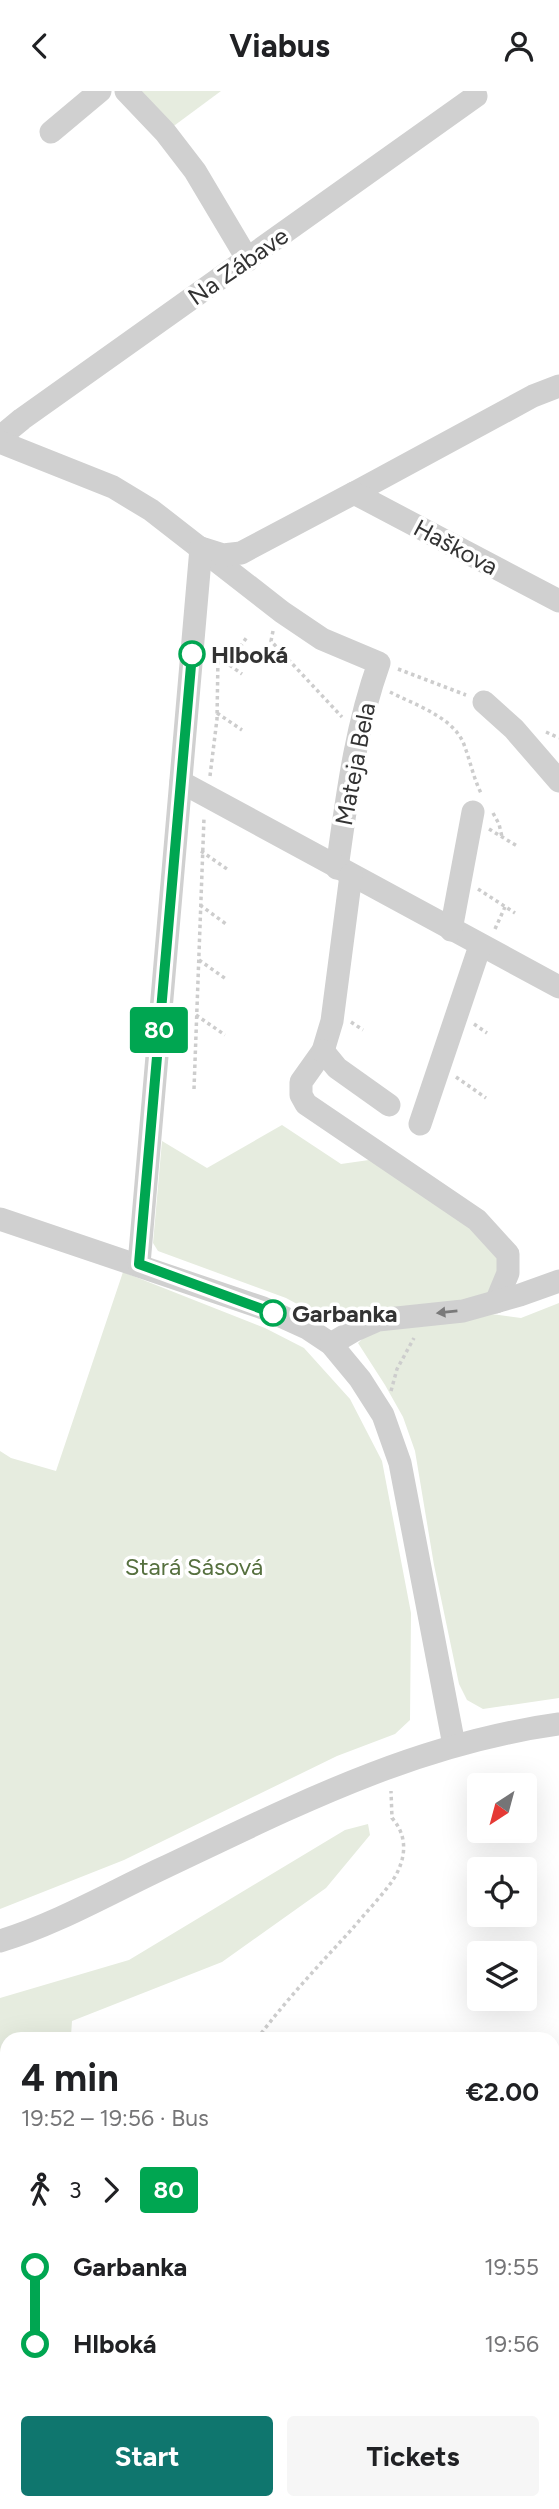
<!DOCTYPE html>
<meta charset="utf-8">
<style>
:root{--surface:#fff;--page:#f6f6f6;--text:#202124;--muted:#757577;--accent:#0f766e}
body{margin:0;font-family:Figtree,sans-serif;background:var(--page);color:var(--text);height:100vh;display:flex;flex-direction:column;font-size:26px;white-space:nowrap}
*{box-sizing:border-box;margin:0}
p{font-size:23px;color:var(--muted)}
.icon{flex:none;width:38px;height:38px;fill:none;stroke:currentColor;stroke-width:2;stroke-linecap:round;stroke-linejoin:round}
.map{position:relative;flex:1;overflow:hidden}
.drawer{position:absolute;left:0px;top:1941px;width:560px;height:478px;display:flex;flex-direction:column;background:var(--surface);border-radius:21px 21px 0 0;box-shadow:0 7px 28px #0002}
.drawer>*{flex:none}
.badge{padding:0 14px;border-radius:5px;font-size:24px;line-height:46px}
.needle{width:46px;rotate:216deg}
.controls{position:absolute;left:467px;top:1682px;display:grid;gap:14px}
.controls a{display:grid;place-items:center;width:70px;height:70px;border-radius:7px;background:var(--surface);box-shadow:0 7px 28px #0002;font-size:35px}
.map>.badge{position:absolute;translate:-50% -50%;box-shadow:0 0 0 4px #fff}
.legs{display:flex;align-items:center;gap:10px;height:77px;padding:0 21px;font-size:23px}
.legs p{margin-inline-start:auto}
.summary{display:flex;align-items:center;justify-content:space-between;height:119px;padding:0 21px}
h1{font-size:38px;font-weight:700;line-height:52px}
.cta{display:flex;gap:14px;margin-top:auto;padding:14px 21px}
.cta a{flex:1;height:80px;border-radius:7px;background:var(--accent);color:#fff;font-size:28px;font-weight:700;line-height:80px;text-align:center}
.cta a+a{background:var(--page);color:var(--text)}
ul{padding:0 21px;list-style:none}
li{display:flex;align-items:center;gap:24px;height:77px;font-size:26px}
li i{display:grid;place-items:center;width:10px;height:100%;margin:0 9px;background:currentColor}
li i::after{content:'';width:18px;height:18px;margin:-9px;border:5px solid;border-radius:50%;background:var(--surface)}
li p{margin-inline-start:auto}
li:first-child i{background:linear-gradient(#0000 50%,currentColor 0)}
li:last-child i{background:linear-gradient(currentColor 50%,#0000 0)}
header{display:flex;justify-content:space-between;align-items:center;height:91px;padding:0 21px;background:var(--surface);font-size:32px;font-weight:700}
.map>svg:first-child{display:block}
</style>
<header><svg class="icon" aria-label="back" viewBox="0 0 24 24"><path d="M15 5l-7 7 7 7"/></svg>Viabus<svg class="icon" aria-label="person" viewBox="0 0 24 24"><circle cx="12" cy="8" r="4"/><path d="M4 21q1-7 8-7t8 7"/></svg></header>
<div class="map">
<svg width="559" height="2418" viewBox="0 0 559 2418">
<rect width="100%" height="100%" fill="#fff"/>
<g fill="#e6ecdf">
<path d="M 139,0 L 221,0 L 171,37 Z"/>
<path d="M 282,1034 L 341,1073 L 376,1068 L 470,1130 L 502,1173 L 487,1203 L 479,1208 L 336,1234 L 286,1207 L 158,1160 L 153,1152 L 162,1050 L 207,1077 Z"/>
<path d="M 123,1181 L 265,1237 L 304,1257 L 350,1308 L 382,1370 L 411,1522 L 410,1629 L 395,1643 L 337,1665 L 124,1769 L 0,1818 L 0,1360 L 11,1367 L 56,1380 Z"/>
<path d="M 559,1212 L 559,1607 L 483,1618 L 467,1609 L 459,1593 L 434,1474 L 415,1360 L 403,1326 L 385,1294 L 358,1252 L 371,1240 L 484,1222 L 521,1227 Z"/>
<path d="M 368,1733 L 370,1744 L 326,1797 L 222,1871 L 72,1930 L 71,1945 L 74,1948 L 7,1948 L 7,2123 L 0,2124 L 0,1907 L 129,1869 L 345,1739 Z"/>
<path d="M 7,2219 L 7,2246 L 0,2254 L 0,2227 Z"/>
<path d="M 488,2412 L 517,2412 L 520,2418 L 490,2418 Z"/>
</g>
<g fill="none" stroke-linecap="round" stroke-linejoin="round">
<g stroke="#cdcdcd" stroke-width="3.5" stroke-dasharray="3.5 3.5" stroke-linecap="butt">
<path d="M 273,540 L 271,550 L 342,626"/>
<path d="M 218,566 L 242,583"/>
<path d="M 228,573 L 247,546"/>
<path d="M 398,578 L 466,604"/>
<path d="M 390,601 C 413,613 451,625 463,651 C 470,668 473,687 482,704"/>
<path d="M 217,622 L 242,639"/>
<path d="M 546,641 L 559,647"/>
<path d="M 210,685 L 217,628 L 218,566"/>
<path d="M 493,722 L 499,733 L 502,746"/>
<path d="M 489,738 L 517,755"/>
<path d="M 201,760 L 227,778"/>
<path d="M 478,798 L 515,822"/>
<path d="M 200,814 L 226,833"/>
<path d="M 495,838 L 505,816"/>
<path d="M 199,869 L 226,888"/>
<path d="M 196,924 L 225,944"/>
<path d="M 351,931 L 363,939"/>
<path d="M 474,933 L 487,942"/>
<path d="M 456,986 L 486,1007"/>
<path d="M 194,998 L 204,727"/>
<path d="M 391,1300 L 397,1278 L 414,1247"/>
<path d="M 257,1948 C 286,1909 320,1873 353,1837 C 365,1822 389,1798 397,1782 C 407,1762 406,1743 392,1727 L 391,1700"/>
<path d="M 88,2418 L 90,2412"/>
</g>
<g stroke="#d0d0d0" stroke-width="23">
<path d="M 126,0 L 165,41 L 195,80 L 248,169"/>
<path d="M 51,41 L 100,0"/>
<path d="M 0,346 L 22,328 L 476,5"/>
<path d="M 0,351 L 113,396 L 151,419 L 282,521 L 322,548 L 379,572 C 355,639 347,707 337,777"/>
<path d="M 354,402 L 533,305 L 559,295"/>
<path d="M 204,458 L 223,464 L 241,462 L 354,402 L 559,510"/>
<path d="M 484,611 L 514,638 L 559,690"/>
<path d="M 181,691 L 559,896"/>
<path d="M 351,784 L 332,930 L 323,960 L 301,991 L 301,1004 L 306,1013 L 477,1129 L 508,1163 L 508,1182 L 496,1211"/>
<path d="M 451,839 L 473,721"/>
<path d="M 323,960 L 337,977 L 389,1014"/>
<path d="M 420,1033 L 480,855"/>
<path d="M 0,1128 L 263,1217 L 307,1237 L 331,1253 L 360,1288 L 383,1324 L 400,1372 L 454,1654"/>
<path d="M 139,1173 L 201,457"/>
<path d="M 331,1253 L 353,1240 L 378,1229 L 463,1220 L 520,1204 L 559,1190"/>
<path d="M 0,1850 C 56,1833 108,1803 161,1778 C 292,1716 413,1653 559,1633"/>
<path d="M 0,2281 L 7,2273"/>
<path d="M 470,2412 L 472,2418"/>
</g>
</g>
<defs><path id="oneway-solid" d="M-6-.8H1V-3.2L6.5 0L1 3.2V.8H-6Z" transform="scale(1.75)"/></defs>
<use fill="#7a7a7a" href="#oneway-solid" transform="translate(447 1221) rotate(174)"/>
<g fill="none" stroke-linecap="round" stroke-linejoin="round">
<defs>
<path id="line-1" d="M 192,563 L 139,1173 L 273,1222"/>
</defs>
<use href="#line-1" stroke="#fff" stroke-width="16"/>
<use href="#line-1" stroke="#00a651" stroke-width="10"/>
</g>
<g fill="#fff" stroke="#00a651" stroke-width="3.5">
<circle cx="192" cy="563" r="12"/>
<circle cx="273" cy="1222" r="12"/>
</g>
<g text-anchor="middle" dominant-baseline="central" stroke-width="7" stroke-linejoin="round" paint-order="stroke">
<g font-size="24" fill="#333" stroke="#fff">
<text transform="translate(238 175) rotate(-35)">Na Zábave</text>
<text transform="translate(456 456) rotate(28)">Haškova</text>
<text transform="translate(355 673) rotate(-79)">Mateja Bela</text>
</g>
<g font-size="24" font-weight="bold" fill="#333" stroke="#fff" text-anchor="start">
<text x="211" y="563">Hlboká</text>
<text x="292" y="1222">Garbanka</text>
</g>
<g font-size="24" fill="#56703f" stroke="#fff">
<text x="194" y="1475">Stará Sásová</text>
</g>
</g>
</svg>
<div class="controls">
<a><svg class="needle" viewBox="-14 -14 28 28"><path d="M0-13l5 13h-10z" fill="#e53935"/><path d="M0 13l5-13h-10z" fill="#757577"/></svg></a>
<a><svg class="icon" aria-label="locate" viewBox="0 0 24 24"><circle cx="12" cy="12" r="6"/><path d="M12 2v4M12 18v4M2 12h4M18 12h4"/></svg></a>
<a><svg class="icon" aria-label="layers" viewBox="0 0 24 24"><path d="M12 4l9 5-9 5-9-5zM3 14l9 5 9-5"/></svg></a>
</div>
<b class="badge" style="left:159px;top:939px;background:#00a651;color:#fff">80</b>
<section class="drawer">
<div class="summary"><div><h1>4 min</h1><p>19:52 – 19:56 · Bus</p></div><b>€2.00</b></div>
<div class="legs"><svg class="icon" aria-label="walk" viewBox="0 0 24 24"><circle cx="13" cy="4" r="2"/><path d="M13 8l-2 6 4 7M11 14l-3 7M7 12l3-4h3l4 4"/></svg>3<svg class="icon" aria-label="forward" viewBox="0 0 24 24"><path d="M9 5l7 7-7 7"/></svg><b class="badge" style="background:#00a651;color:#fff">80</b></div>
<ul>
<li><i style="color:#00a651"></i><b>Garbanka</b><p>19:55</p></li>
<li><i style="color:#00a651"></i><b>Hlboká</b><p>19:56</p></li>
</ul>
<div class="cta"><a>Start</a><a>Tickets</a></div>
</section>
</div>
